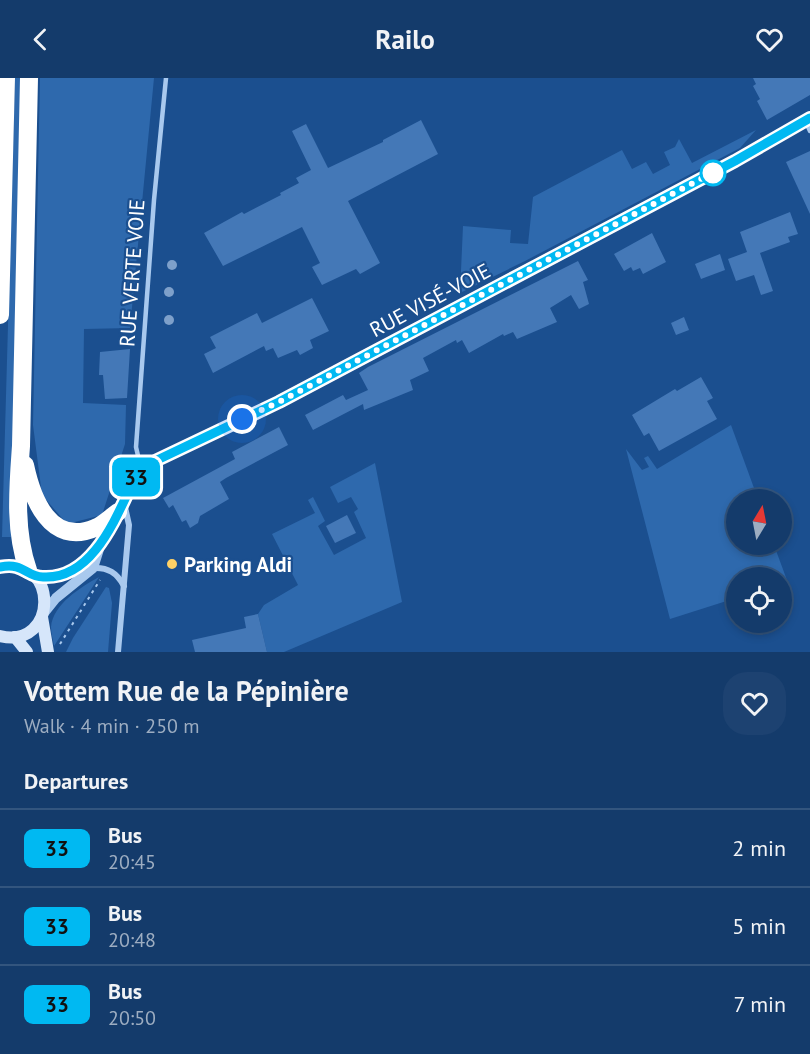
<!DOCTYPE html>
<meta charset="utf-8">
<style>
:root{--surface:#143b6b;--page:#1d4271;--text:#f1f3f6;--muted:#9dadc1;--line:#33557e}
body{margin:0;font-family:"PT Sans",sans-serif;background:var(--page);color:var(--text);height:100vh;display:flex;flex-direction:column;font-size:22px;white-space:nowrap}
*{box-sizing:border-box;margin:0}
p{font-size:20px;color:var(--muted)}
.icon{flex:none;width:33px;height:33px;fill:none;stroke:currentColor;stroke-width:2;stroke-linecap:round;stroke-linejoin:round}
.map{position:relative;height:574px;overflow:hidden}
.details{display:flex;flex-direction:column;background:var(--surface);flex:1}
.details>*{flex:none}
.badge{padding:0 12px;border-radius:9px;font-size:21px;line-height:39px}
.needle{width:39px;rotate:10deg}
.buttons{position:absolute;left:726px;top:411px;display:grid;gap:12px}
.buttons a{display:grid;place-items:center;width:66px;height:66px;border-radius:50%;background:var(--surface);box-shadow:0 3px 9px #0003,0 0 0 2px var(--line);font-size:30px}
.you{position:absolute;width:30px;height:30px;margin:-15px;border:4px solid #fff;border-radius:50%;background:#1a73e8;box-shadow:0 0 0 9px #1a73e833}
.map>.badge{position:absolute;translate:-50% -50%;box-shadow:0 0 0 3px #fff}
h2{padding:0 24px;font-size:22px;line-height:54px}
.round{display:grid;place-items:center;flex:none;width:63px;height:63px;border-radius:24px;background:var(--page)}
.summary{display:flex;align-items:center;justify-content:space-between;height:102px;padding:0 24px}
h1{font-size:28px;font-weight:800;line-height:45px}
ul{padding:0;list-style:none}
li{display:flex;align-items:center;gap:18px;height:78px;padding:0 24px;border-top:2px solid var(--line)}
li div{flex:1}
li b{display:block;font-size:22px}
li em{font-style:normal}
li .badge{min-width:66px;font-weight:700;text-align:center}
header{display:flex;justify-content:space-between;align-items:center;height:78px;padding:0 24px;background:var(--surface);font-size:27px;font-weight:800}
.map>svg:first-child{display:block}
</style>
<header><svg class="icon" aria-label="back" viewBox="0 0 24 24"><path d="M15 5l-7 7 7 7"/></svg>Railo<svg class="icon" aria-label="heart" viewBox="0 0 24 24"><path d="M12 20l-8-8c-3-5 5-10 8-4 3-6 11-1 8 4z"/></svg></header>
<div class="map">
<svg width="810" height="574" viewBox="0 0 810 574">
<rect width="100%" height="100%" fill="#1b4f8f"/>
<g fill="#2e69ad">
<path d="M 15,0 L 22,0 L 11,459 L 2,459 Z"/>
<path d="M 40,0 L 154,0 L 130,250 L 84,251 L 83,325 L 126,327 L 125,366 L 102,437 L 67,446 L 42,417 L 33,347 Z"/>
<path d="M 756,52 L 740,70 L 525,183 L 460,215 L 463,148 L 511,152 L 510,165 L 528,166 L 533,119 L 622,72 L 632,91 L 646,84 L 653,96 L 670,87 L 664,74 L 675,69 L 679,61 L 692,85 Z"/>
<path d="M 731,347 L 758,421 L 736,422 L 736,466 L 774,467 L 788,505 L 782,507 L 782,500 L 736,500 L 736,520 L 670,541 L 626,371 L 642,392 L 649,389 L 644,380 L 648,378 L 657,391 Z"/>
<path d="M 375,385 L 402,524 L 284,574 L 267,574 L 258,536 L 264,527 L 298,507 L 272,456 L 315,435 L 308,422 L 313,419 L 325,443 L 318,448 L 334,477 L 366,460 L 354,434 L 358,431 L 351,419 L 338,425 L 330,409 Z"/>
<path d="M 99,499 L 54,568 C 53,562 51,555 51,549 C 53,526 81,509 99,499 Z"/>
<path d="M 106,509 L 109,510 L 112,525 L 108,574 L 66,574 L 73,560 Z"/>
</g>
<g fill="#4478b7">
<path d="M 753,0 L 810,0 L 810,17 L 767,42 L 757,23 L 760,21 L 753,8 L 756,6 Z"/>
<path d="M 421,42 L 438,76 L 348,123 L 380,185 L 360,196 L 356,191 L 322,207 L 312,189 L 320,185 L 302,149 L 223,188 L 204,155 L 242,134 L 244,136 L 281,117 L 280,115 L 299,105 L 296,100 L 311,92 L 292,53 L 306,46 L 328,90 L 383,64 L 383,62 Z"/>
<path d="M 810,73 L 810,136 L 786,84 Z"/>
<path d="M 790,134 L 798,156 L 788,159 L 790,164 L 760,175 L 773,213 L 761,217 L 754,197 L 736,203 L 728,181 L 747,174 L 740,154 Z"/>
<path d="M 652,155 L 666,184 L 643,196 L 640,190 L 633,193 L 631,189 L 624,193 L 614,176 Z"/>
<path d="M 720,176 L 725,192 L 701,201 L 695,186 Z"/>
<path d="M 578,183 L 588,202 L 583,204 L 589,226 L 579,231 L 571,217 L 550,230 L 557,244 L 517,261 L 513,254 L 504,258 L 503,256 L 469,275 L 462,262 L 457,265 L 456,262 L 423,280 L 429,293 L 410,302 L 413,312 L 364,332 L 363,326 L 313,352 L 305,337 L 343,317 L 346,322 L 368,312 L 359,295 L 368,289 Z"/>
<path d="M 312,220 L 329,253 L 310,262 L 313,270 L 300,277 L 297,272 L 278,280 L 273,270 L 266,273 L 264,268 L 213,295 L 204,276 L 216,270 L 210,259 L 257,235 L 262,245 Z"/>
<path d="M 684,239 L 689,252 L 676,257 L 671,245 Z"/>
<path d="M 130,271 L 127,320 L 105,321 L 103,297 L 99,297 L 100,274 Z"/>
<path d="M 701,299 L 713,320 L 707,323 L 717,341 L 659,373 L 649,355 L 644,358 L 632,337 L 675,311 L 677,313 Z"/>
<path d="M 279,349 L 288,367 L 226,400 L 220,404 L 229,421 L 200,438 L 198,445 L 190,450 L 186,442 L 182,444 L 173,427 L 169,430 L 163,420 L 235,381 L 232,374 Z"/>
<path d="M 347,437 L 356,455 L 335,465 L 326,448 Z"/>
<path d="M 258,536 L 267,574 L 195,574 L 192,562 L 246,550 L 244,539 Z"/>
</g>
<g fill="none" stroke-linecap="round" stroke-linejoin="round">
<path stroke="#a9c9ee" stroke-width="2" stroke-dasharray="3 4.5" stroke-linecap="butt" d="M 60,566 L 100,502"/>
<g stroke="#a9c9ee" stroke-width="4.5">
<path d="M 805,42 L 810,53"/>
<path d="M 141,391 L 136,369 L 154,122 L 166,0"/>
</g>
<g stroke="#a9c9ee" stroke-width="6">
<path d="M 93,490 C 108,489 117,495 124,508"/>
<path d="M 118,574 L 129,447 L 125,429"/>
</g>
<g stroke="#a9c9ee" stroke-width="10">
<path d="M 34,498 C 59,505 81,487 98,471"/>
<path d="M 44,535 L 56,520 L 93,490 L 100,468 L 135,400 L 142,392 L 153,384 L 279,324 L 735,83 L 810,40"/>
</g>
<g stroke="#d6e6fa" stroke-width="12">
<path d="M 0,489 C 60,477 58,572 0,558"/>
<path d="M 42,539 L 48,574"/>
<path d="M 15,559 L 27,574"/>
</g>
<g stroke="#fff" stroke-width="18">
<path d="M 0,237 L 6,0"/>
<path d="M 25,387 C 32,420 50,469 95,450 C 103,447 111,439 118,434"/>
<path d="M 28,492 C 14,452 18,410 21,368 L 29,0"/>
</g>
</g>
<g fill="#7ea0ca">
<circle cx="172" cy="187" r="5"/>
<circle cx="169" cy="214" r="5"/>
<circle cx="169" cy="242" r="5"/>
</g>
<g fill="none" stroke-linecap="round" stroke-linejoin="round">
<defs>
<path id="line" d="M 0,489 C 24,484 26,499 43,499 C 94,502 117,436 135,400 L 141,392 L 153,384 L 279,324 L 735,83 L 810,40"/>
</defs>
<use href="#line" stroke="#fff" stroke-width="14"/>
<use href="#line" stroke="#00b9f2" stroke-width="9"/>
<path stroke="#fff" stroke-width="6" stroke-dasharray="0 10.8" d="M 242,341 L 279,324 L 714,94 L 713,95"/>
</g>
<circle fill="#fff" stroke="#00b9f2" stroke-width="3" cx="713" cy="95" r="12"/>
<circle fill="#ffd166" stroke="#1b4f8f" stroke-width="2" cx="172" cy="486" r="6"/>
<g text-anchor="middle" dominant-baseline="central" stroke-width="4.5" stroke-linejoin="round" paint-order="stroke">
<g font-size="21" fill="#fff" stroke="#1b4f8f">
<text transform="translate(132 195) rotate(-86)">RUE VERTE VOIE</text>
<text transform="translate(430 222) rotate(-28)">RUE VISÉ-VOIE</text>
</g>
<g font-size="21" font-weight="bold" fill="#fff" stroke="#1b4f8f" text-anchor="start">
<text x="184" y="486">Parking Aldi</text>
</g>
</g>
</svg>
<div class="buttons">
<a><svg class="needle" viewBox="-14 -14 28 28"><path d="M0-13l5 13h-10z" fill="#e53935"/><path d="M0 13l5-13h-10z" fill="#9dadc1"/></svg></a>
<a><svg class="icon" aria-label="locate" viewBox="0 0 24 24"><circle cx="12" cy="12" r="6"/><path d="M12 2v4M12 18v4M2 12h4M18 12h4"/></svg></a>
</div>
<div class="you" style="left:242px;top:341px"></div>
<b class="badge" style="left:136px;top:399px;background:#00b9f2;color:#111">33</b>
</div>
<section class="details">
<div class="summary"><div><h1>Vottem Rue de la Pépinière</h1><p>Walk · 4 min · 250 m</p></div><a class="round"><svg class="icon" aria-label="heart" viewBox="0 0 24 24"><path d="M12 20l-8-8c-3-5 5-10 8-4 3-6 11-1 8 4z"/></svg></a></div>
<h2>Departures</h2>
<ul>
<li><span class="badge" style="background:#00b9f2;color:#111">33</span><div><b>Bus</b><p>20:45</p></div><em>2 min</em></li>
<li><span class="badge" style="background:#00b9f2;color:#111">33</span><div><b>Bus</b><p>20:48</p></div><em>5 min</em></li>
<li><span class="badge" style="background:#00b9f2;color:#111">33</span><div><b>Bus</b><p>20:50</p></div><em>7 min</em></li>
</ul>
</section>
